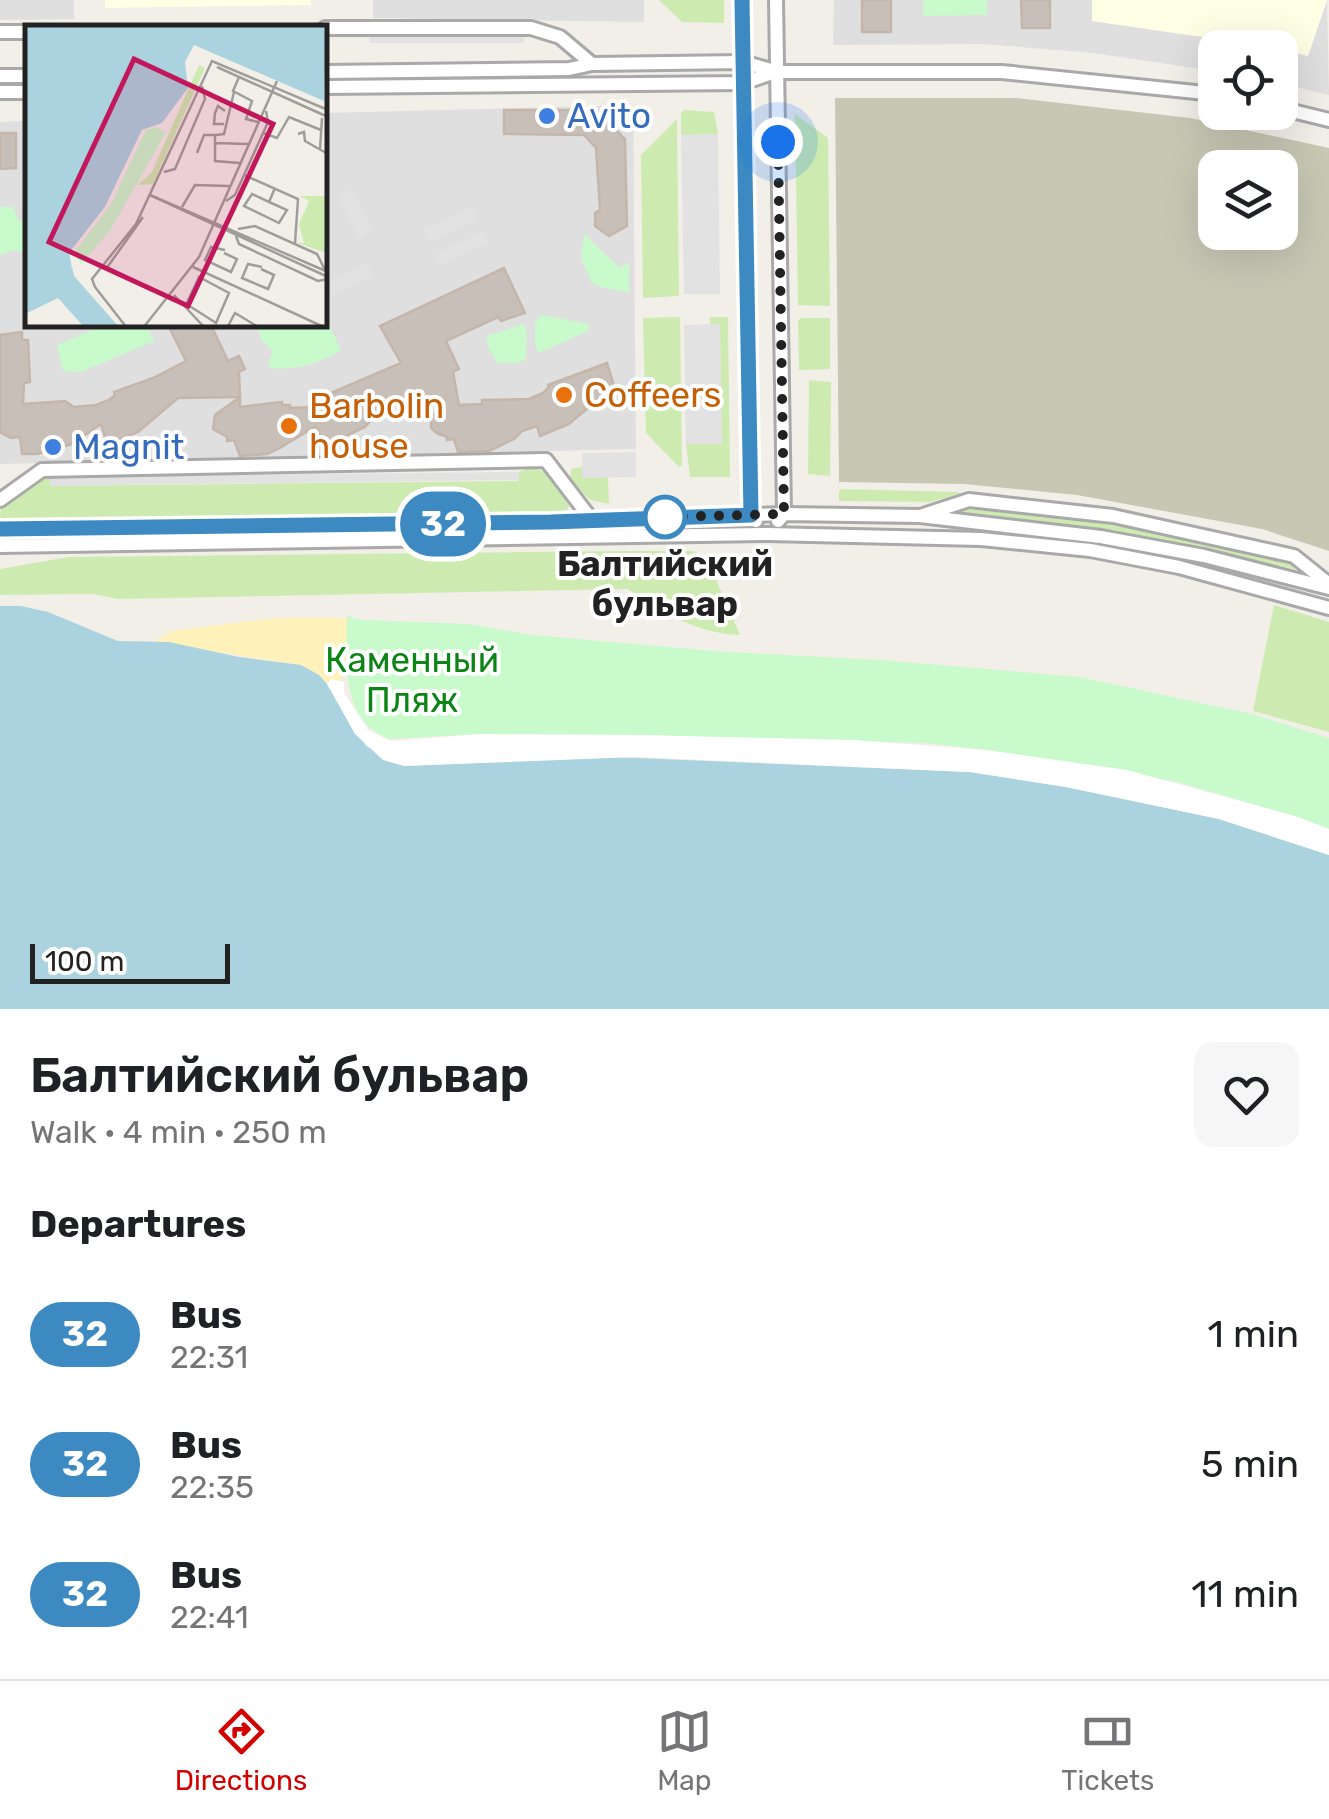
<!DOCTYPE html>
<meta charset="utf-8">
<style>
:root{--surface:#fff;--page:#f6f6f6;--text:#202124;--muted:#757577;--line:#e0e0e0;--accent:#d40000}
body{margin:0;font-family:Rubik,sans-serif;background:var(--page);color:var(--text);height:100vh;display:flex;flex-direction:column;font-size:38px;white-space:nowrap}
*{box-sizing:border-box;margin:0}
p{font-size:32px;color:var(--muted)}
.icon{flex:none;width:55px;height:55px;fill:none;stroke:currentColor;stroke-width:2;stroke-linecap:round;stroke-linejoin:round}
.map{position:relative;height:1009px;overflow:hidden}
.side{display:flex;flex-direction:column;background:var(--surface);flex:1}
.side>*{flex:none}
.badge{padding:0 20px;border-radius:32px;font-size:35px;line-height:65px}
.tools{position:absolute;left:1198px;top:30px;display:grid;gap:20px}
.tools a{display:grid;place-items:center;width:100px;height:100px;border-radius:20px;background:var(--surface);box-shadow:0 10px 40px #0002;font-size:50px}
.scale{position:absolute;left:30px;bottom:25px;width:200px;box-sizing:border-box;padding-left:10px;border:5px solid #222;border-top:0;font-size:28px;line-height:35px;white-space:nowrap;color:#222;-webkit-text-stroke:8px #fff;paint-order:stroke}
.you{position:absolute;width:50px;height:50px;margin:-25px;border:8px solid #fff;border-radius:50%;background:#1a73e8;box-shadow:0 0 0 15px #1a73e833}
.map>.badge{position:absolute;translate:-50% -50%;box-shadow:0 0 0 5px #fff}
h2{padding:0 30px;font-size:38px;line-height:90px}
.round{display:grid;place-items:center;flex:none;width:105px;height:105px;border-radius:20px;background:var(--page)}
.head{display:flex;align-items:center;justify-content:space-between;height:170px;padding:0 30px}
h1{font-size:48px;font-weight:600;line-height:75px}
ul{padding:0;list-style:none}
li{display:flex;align-items:center;gap:30px;height:130px;padding:0 30px}
li div{flex:1}
li b{display:block;font-size:38px}
li em{font-style:normal}
li .badge{min-width:110px;font-weight:700;text-align:center}
.tab-bar{display:flex;justify-content:space-around;align-items:center;height:140px;border-top:2px solid var(--line);background:var(--surface);font-size:28px;color:var(--muted)}
.tab-bar a{display:grid;justify-items:center;gap:5px}
.tab-bar .current{color:var(--accent)}
.map>svg:first-child{display:block}
</style>
<div class="map">
<svg width="1329" height="1009" viewBox="0 0 1329 1009">
<rect width="100%" height="100%" fill="#f2efe9"/>
<g fill="#e0dfdf">
<path d="M 0,0 L 74,0 L 74,19 L 0,20 Z"/>
<path d="M 373,0 L 644,0 L 644,22 L 373,18 Z"/>
<path d="M 834,0 L 1092,0 L 1093,21 L 1268,47 L 1215,48 L 1215,71 L 1093,53 L 983,44 L 833,45 Z"/>
<path d="M 1327,0 L 1329,95 L 1280,83 L 1280,50 L 1308,56 Z"/>
<path d="M 633,105 L 636,449 L 0,464 L 0,122 L 27,121 L 28,325 L 325,325 L 325,113 Z"/>
</g>
<g fill="#ffffe5">
<path d="M 105,0 L 311,0 L 311,5 L 105,8 Z"/>
<path d="M 1092,0 L 1327,0 L 1308,56 L 1280,48 L 1092,21 Z"/>
</g>
<path fill="#c7c7b4" fill-rule="evenodd" d="M 835,98 L 1015,98 L 1190,118 L 1329,148 L 1329,551 L 1262,529 L 1077,495 L 964,484 L 839,482 ZM 1215,168 L 1280,168 L 1280,232 L 1215,232 Z"/>
<g fill="#cdebb0">
<path d="M 659,0 L 724,0 L 724,23 L 682,22 Z"/>
<path d="M 684,110 L 714,112 L 718,134 L 681,135 L 681,113 Z"/>
<path d="M 795,114 L 828,138 L 830,306 L 798,305 Z"/>
<path d="M 677,119 L 679,296 L 643,298 L 641,155 Z"/>
<path d="M 680,317 L 682,465 L 679,467 L 646,433 L 643,318 Z"/>
<path d="M 710,317 L 728,317 L 730,477 L 690,477 L 686,444 L 721,444 L 720,324 L 710,324 Z"/>
<path d="M 802,318 L 830,318 L 830,369 L 799,370 L 798,320 Z"/>
<path d="M 809,380 L 831,382 L 830,476 L 808,474 Z"/>
<path d="M 530,467 L 548,473 L 569,505 L 568,509 L 554,515 L 11,521 L 0,518 L 1,505 L 38,479 L 50,477 L 50,486 L 518,481 L 519,472 Z"/>
<path d="M 582,467 L 583,478 L 608,477 L 609,504 L 591,500 L 570,482 L 571,469 Z"/>
<path d="M 842,489 L 958,492 L 960,494 L 930,502 L 839,501 L 839,491 Z"/>
<path d="M 969,507 C 1079,517 1185,536 1291,563 L 1304,571 L 1112,530 L 957,512 Z"/>
<path d="M 625,551 L 692,551 L 706,556 L 740,635 C 699,634 660,612 628,589 L 118,599 L 93,594 L 0,595 L 0,569 L 69,557 Z"/>
<path d="M 1274,605 L 1329,622 L 1329,732 L 1253,711 Z"/>
</g>
<path fill="#fff1ba" d="M 274,618 L 345,618 L 359,625 L 348,657 L 341,664 L 342,678 L 339,681 L 331,679 L 327,684 L 319,675 L 301,665 L 154,642 L 171,631 Z"/>
<g fill="#c8facc">
<path d="M 923,0 L 987,0 L 987,15 L 923,16 Z"/>
<path d="M 0,207 L 13,207 L 19,221 L 24,222 L 27,229 L 27,254 L 14,250 L 0,255 Z"/>
<path d="M 584,234 L 620,268 L 629,262 L 629,292 L 604,288 L 592,283 L 581,258 Z"/>
<path d="M 325,315 L 341,351 C 316,363 299,371 271,368 L 268,364 L 273,352 L 261,339 L 258,328 L 261,325 L 325,325 Z"/>
<path d="M 542,315 L 589,324 L 588,331 L 539,353 L 535,346 L 535,323 Z"/>
<path d="M 524,324 L 527,333 L 526,359 L 517,363 L 497,363 L 488,347 L 487,336 Z"/>
<path d="M 104,325 L 147,325 L 154,341 L 81,372 L 63,371 L 57,345 Z"/>
<path d="M 347,616 L 361,620 L 469,624 L 532,635 L 726,652 L 881,660 L 1080,677 L 1252,714 L 1329,738 L 1329,829 L 1298,817 L 1174,781 L 986,750 L 927,743 L 641,735 L 480,734 L 389,739 C 339,719 347,660 347,616 Z"/>
</g>
<g fill="#e2e2e2">
<path d="M 524,31 L 524,43 L 370,43 L 370,32 Z"/>
<path d="M 718,134 L 720,294 L 684,294 L 681,135 Z"/>
<path d="M 352,189 L 372,231 L 358,237 L 339,196 Z"/>
<path d="M 472,207 L 477,219 L 429,242 L 423,230 Z"/>
<path d="M 484,231 L 489,242 L 440,266 L 435,254 Z"/>
<path d="M 367,264 L 372,276 L 327,297 L 325,283 Z"/>
<path d="M 720,324 L 722,444 L 686,444 L 684,325 Z"/>
<path d="M 636,452 L 636,477 L 582,478 L 582,453 Z"/>
<path d="M 519,472 L 519,480 L 50,486 L 50,477 Z"/>
</g>
<path fill="#aad3df" d="M 0,606 L 21,606 L 48,612 L 118,641 L 169,642 L 239,657 L 301,665 L 319,675 L 327,684 L 366,746 L 404,766 L 612,757 L 970,772 L 1066,787 L 1219,819 L 1329,855 L 1329,1009 L 0,1009 Z"/>
<path fill="#fff" d="M 331,679 L 344,682 L 344,693 L 368,730 L 391,741 L 480,734 L 641,735 L 853,740 L 986,750 L 1127,770 L 1298,817 L 1329,829 L 1329,855 L 1219,819 L 1066,787 L 970,772 L 636,757 L 404,766 L 383,760 L 355,734 L 327,684 Z"/>
<g fill="#c7bfb8" stroke="#c4b6ab" stroke-width="2.5">
<rect x="862" y="0" width="29" height="32"/>
<path d="M 1021,0 L 1050,0 L 1050,28 L 1022,28 Z"/>
<path d="M 504,110 L 596,110 L 625,139 L 627,226 L 609,236 L 595,226 L 595,213 L 600,210 L 596,148 L 584,135 L 504,134 Z"/>
<path d="M 0,133 L 16,133 L 16,168 L 0,169 Z"/>
<path d="M 504,268 L 525,313 L 501,321 L 498,317 L 446,341 L 459,369 L 453,372 L 459,405 L 482,404 L 482,400 L 529,399 L 543,393 L 549,387 L 548,385 L 607,363 L 614,386 L 569,424 L 540,436 L 537,426 L 522,431 L 514,439 L 489,451 L 458,452 L 454,439 L 447,440 L 446,436 L 438,434 L 431,428 L 431,419 L 444,400 L 396,399 L 387,403 L 365,427 L 324,446 L 316,426 L 280,448 L 267,454 L 240,456 L 234,440 L 227,441 L 227,437 L 213,429 L 215,415 L 240,397 L 240,407 L 282,402 L 282,405 L 290,405 L 290,408 L 314,407 L 333,397 L 331,393 L 401,363 L 380,326 Z"/>
<path d="M 168,325 L 211,325 L 228,361 L 239,356 L 245,369 L 239,372 L 240,397 L 178,398 L 138,432 L 107,444 L 101,424 L 72,444 L 37,454 L 22,454 L 20,437 L 11,438 L 0,432 L 0,335 L 22,332 L 22,340 L 28,340 L 30,382 L 24,383 L 23,404 L 65,401 L 74,407 L 96,405 L 109,400 L 115,395 L 114,392 L 153,378 L 186,361 Z"/>
</g>
<g fill="none" stroke-linecap="round" stroke-linejoin="round">
<defs>
<g id="minor">
<path d="M 742,0 L 751,515 L 756,521"/>
<path d="M 776,0 L 784,514 L 778,521"/>
<path d="M 325,28 L 531,28 L 560,37 L 592,64"/>
<path d="M 0,32 L 28,32"/>
<path d="M 325,72 L 569,69 L 592,64 L 743,62 L 778,72 L 1002,72 L 1215,94"/>
<path d="M 0,76 L 28,76"/>
<path d="M 325,87 L 743,83 L 775,72"/>
<path d="M 0,92 L 28,92"/>
<path d="M 1280,108 L 1329,120"/>
<path d="M 0,500 L 42,470 L 546,460 L 591,519"/>
<path d="M 920,516 L 969,500 L 1113,516 L 1294,556 L 1329,584"/>
<path d="M 0,529 L 551,522 L 784,514 L 920,516 L 1101,537 L 1204,556 L 1329,588"/>
<path d="M 0,546 L 768,534 L 981,539 L 1090,550 L 1179,567 L 1329,608"/>
</g>
</defs>
<use href="#minor" stroke="#a9a9a9" stroke-width="18"/>
<use href="#minor" stroke="#fff" stroke-width="12"/>
</g>
<g fill="none" stroke-linecap="round" stroke-linejoin="round">
<defs>
<path id="line" d="M 0,529 L 551,522 L 751,515 L 742,0"/>
</defs>
<use href="#line" stroke="#fff" stroke-width="22"/>
<use href="#line" stroke="#3d8ac2" stroke-width="15"/>
<path stroke="#222" stroke-width="10" stroke-dasharray="0 18" d="M 665,517 L 784,514 L 778,142"/>
</g>
<g fill="#3f7fe0" stroke="#fff" stroke-width="4">
<circle cx="547" cy="116" r="10"/>
<circle cx="53" cy="447" r="10"/>
</g>
<g fill="#e8710a" stroke="#fff" stroke-width="4">
<circle cx="564" cy="395" r="10"/>
<circle cx="289" cy="426" r="10"/>
</g>
<circle fill="#fff" stroke="#3d8ac2" stroke-width="5" cx="665" cy="517" r="20"/>
<g text-anchor="middle" dominant-baseline="central" stroke-width="8" stroke-linejoin="round" paint-order="stroke">
<g font-size="35" fill="#366cbe" stroke="#fff" text-anchor="start">
<text x="567" y="116">Avito</text>
<text x="73" y="447">Magnit</text>
</g>
<g font-size="35" fill="#c56008" stroke="#fff" text-anchor="start">
<text x="584" y="395">Coffeers</text>
<text x="309" y="406">Barbolin<tspan x="309" dy="40">house</tspan></text>
</g>
<g font-size="35" font-weight="bold" fill="#222" stroke="#fff">
<text x="665" y="564">Балтийский<tspan x="665" dy="40">бульвар</tspan></text>
</g>
<g font-size="35" fill="#0c8416" stroke="#fff">
<text x="412" y="660">Каменный<tspan x="412" dy="40">Пляж</tspan></text>
</g>
</g>
<g transform="translate(25 25)">
<rect width="302" height="302" fill="#f2efe9"/>
<path d="M 174,40 L 180,43 L 128,159 L 113,160 L 127,147 ZM 274,171 L 301,171 L 302,228 L 272,218 L 279,218 L 274,199 L 284,176 Z" fill="#cdebb0"/>
<path d="M 131,102 L 141,107 L 86,204 L 56,240 L 49,228 L 86,179 L 121,105 Z" fill="#c8facc"/>
<path d="M 0,0 L 302,0 L 299,76 L 169,20 L 160,37 L 163,63 L 137,98 L 117,105 L 80,182 L 44,228 L 49,251 L 94,302 L 59,302 L 33,273 L 0,289 Z" fill="#aad3df"/>
<path d="M 133,100 L 121,105 L 86,179 L 48,229 L 47,245 L 45,227 L 80,182 L 117,105 Z" fill="#f2efe9"/>
<path fill="none" stroke="#9f9d99" stroke-width="2.5" d="M 192,42 L 303,92M 214,52 L 208,66 L 227,76 L 221,94 L 233,97M 209,67 L 199,109 L 190,110 L 190,136 L 215,138M 199,99 L 189,99 L 190,88 L 193,81 L 200,86M 238,108 L 252,113 L 264,92 L 296,105M 273,109 L 279,107 L 280,116 L 303,129M 190,118 L 223,119M 295,124 L 297,93M 172,128 L 179,110 L 190,110M 139,147 L 150,144 L 180,74 L 177,61M 219,150 L 273,174 L 270,218M 201,176 L 210,170 L 243,97 L 241,86M 244,177 L 262,185 L 254,198 L 219,181 L 227,169 L 244,177 L 250,163M 157,182 L 170,160 L 204,161M 213,204 L 230,201 L 292,229 L 300,245M 211,211 L 214,219 L 293,256 L 303,254M 199,228 L 212,234 L 206,247 L 180,235 L 186,222 L 200,225M 168,242 L 301,303M 81,244 L 118,192M 236,244 L 249,250 L 243,264 L 217,253 L 223,239 L 237,242M 303,247 L 125,170 L 303,252M 70,262 L 67,254 L 111,199 L 187,36 L 303,85M 70,262 L 102,303M 149,270 L 180,303M 160,282 L 174,252 L 204,268 L 191,298 L 163,280M 118,303 L 174,232 L 252,56M 202,303 L 210,288 L 235,303"/>
<path fill="#c2185b" fill-opacity="0.15" stroke="#c2185b" stroke-width="5" d="M 109,34 L 248,99 L 163,281 L 24,217 Z"/>
<rect width="302" height="302" fill="none" stroke="#222" stroke-width="5"/>
</g>
</svg>
<div class="tools">
<a><svg class="icon" aria-label="locate" viewBox="0 0 24 24"><circle cx="12" cy="12" r="6"/><path d="M12 2v4M12 18v4M2 12h4M18 12h4"/></svg></a>
<a><svg class="icon" aria-label="layers" viewBox="0 0 24 24"><path d="M12 4l9 5-9 5-9-5zM3 14l9 5 9-5"/></svg></a>
</div>
<div class="scale">100 m</div>
<div class="you" style="left:778px;top:142px"></div>
<b class="badge" style="left:443px;top:524px;background:#3d8ac2;color:#fff">32</b>
</div>
<section class="side">
<div class="head"><div><h1>Балтийский бульвар</h1><p>Walk · 4 min · 250 m</p></div><a class="round"><svg class="icon" aria-label="heart" viewBox="0 0 24 24"><path d="M12 20l-8-8c-3-5 5-10 8-4 3-6 11-1 8 4z"/></svg></a></div>
<h2>Departures</h2>
<ul>
<li><span class="badge" style="background:#3d8ac2;color:#fff">32</span><div><b>Bus</b><p>22:31</p></div><em>1 min</em></li>
<li><span class="badge" style="background:#3d8ac2;color:#fff">32</span><div><b>Bus</b><p>22:35</p></div><em>5 min</em></li>
<li><span class="badge" style="background:#3d8ac2;color:#fff">32</span><div><b>Bus</b><p>22:41</p></div><em>11 min</em></li>
</ul>
</section>
<nav class="tab-bar">
<a class="current"><svg class="icon" aria-label="directions" viewBox="0 0 24 24"><path d="M12 3l9 9-9 9-9-9zM9 14v-3h6M13 9l2 2-2 2"/></svg>Directions</a>
<a><svg class="icon" aria-label="map" viewBox="0 0 24 24"><path d="M3 6l6-2 6 2 6-2v14l-6 2-6-2-6 2zM9 4v14M15 6v14"/></svg>Map</a>
<a><svg class="icon" aria-label="tickets" viewBox="0 0 24 24"><path d="M3 7h18v10H3zM15 7v10"/></svg>Tickets</a>
</nav>
